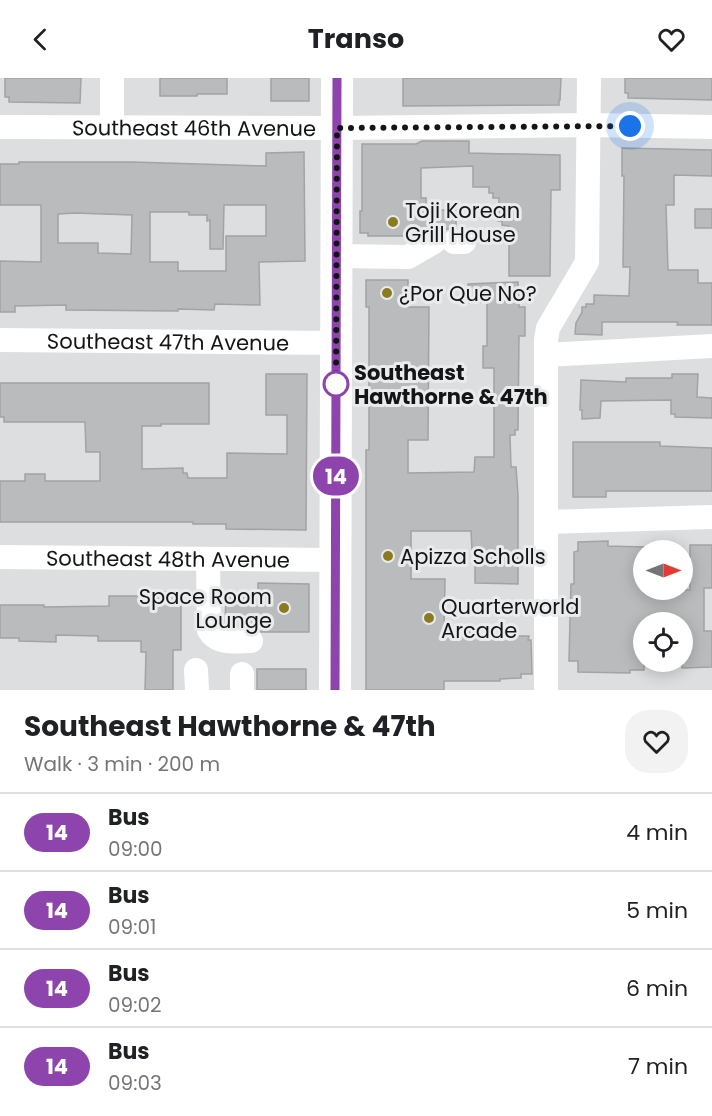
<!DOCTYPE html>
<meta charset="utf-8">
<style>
:root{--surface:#fff;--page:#f2f2f2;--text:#202124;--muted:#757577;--line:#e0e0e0}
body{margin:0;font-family:Poppins,sans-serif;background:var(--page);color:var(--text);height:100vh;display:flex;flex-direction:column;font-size:22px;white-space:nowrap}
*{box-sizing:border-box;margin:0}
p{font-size:20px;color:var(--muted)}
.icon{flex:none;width:33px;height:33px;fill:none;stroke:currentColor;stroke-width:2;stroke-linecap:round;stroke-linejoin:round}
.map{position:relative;height:612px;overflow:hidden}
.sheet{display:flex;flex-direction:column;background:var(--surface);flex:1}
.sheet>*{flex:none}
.badge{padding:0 12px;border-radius:20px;font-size:21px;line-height:39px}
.needle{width:39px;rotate:90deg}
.buttons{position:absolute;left:633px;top:462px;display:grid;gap:12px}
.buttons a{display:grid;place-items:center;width:60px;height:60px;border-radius:50%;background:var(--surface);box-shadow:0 3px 15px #0003;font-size:30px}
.you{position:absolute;width:30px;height:30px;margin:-15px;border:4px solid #fff;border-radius:50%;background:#1a73e8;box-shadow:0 0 0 9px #1a73e833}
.map>.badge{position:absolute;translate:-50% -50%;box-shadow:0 0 0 3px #fff}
.round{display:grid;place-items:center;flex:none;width:63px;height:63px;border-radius:24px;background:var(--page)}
.summary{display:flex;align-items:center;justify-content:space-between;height:102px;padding:0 24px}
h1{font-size:28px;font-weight:700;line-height:45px}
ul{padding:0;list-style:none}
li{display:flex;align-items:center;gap:18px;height:78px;padding:0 24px;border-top:2px solid var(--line)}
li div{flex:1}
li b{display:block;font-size:22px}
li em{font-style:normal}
li .badge{min-width:66px;font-weight:700;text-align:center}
header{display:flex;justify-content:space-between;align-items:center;height:78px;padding:0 24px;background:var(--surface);font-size:27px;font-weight:700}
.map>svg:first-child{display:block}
</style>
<header><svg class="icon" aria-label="back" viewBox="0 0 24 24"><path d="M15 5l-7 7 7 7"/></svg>Transo<svg class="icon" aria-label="heart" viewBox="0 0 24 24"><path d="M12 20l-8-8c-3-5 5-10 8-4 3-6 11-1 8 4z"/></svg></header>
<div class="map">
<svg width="712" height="612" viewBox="0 0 712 612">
<rect width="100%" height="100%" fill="#dddee0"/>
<g fill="#babbbc" stroke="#a2a3a4" stroke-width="1.5" fill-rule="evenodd">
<path d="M 5,0 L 81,0 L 80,25 L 9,24 L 9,19 L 5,19 Z"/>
<path d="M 160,0 L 227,0 L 227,16 L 197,16 L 197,18 L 160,18 Z"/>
<rect x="271" y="0" width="38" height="23"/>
<path d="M 403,0 L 561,0 L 560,22 L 559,22 L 559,27 L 403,28 Z"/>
<path d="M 625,0 L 712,0 L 712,22 L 628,20 L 628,15 L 625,15 Z"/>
<path d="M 422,63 L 469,63 L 469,75 L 560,77 L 560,112 L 551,112 L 550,198 L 509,198 L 509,148 L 502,147 L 502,143 L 498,143 L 499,120 L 493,120 L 493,115 L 489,115 L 489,109 L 473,109 L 473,88 L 421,90 L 421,120 L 426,120 L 426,132 L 456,132 L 456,150 L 447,151 L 444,154 L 433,150 L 416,158 L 368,158 L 368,155 L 360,155 L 360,133 L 362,133 L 362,66 L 416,66 Z"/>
<path d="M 622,70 L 712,72 L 712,98 L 674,97 L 674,127 L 666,127 L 668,192 L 698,192 L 698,205 L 712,205 L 712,247 L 677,247 L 678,244 L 602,244 L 602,257 L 575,256 L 576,245 L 582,234 L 582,229 L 586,229 L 586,226 L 594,226 L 594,217 L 629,218 L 630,189 L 623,189 L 624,98 L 622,98 Z"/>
<path d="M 304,74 L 305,183 L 259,184 L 260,227 L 215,226 L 214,232 L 178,231 L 178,233 L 66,232 L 66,227 L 15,228 L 15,234 L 0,234 L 0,183 L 41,184 L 41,127 L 0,127 L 0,86 L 19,86 L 19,84 L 132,84 L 266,88 L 266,75 ZM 224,127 L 266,127 L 266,158 L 226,158 L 226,193 L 178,193 L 178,184 L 150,184 L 150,134 L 189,134 L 189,137 L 207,137 L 207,143 L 210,142 L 210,171 L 223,171 ZM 75,135 L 132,137 L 131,176 L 98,175 L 98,165 L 58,165 L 58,136 Z"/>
<rect x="695" y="131" width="17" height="19"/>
<path d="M 366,202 L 408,202 L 408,229 L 429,229 L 428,362 L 408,362 L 408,395 L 474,394 L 475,379 L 494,379 L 494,290 L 483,290 L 483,268 L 487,268 L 487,224 L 469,225 L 468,206 L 518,204 L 519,229 L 525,229 L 525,258 L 519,258 L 518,352 L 515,352 L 515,357 L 510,357 L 511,389 L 516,389 L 518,417 L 518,506 L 475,505 L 475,472 L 472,472 L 471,453 L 411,453 L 411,501 L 445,501 L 444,554 L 470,554 L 470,558 L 529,558 L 528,562 L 531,562 L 532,596 L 521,596 L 521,600 L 500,601 L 500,603 L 444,603 L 444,612 L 366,612 L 366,372 L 369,372 L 369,229 L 366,229 Z"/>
<path d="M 266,296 L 307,296 L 306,452 L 226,451 L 226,446 L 193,446 L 193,444 L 0,444 L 0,403 L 25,403 L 25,396 L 45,396 L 45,403 L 100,403 L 100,374 L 86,374 L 85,344 L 4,344 L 4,339 L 0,339 L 0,305 L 209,305 L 209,346 L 161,346 L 161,348 L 142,348 L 142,391 L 183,390 L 183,395 L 187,395 L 188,400 L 227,400 L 227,375 L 287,376 L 287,337 L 266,337 Z"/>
<path d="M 672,296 L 698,296 L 697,319 L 712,320 L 712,340 L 675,339 L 675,336 L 671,336 L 671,322 L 601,323 L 600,340 L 582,341 L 582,332 L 580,332 L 581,302 L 626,304 L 626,300 L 672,300 Z"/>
<path d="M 573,364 L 660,364 L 660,368 L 712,370 L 712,413 L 606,413 L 606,419 L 573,419 Z"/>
<path d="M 608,463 L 608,468 L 644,469 L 644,512 L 690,512 L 690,467 L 712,467 L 712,510 L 704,510 L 704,553 L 712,553 L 712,589 L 682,590 L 682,544 L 644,544 L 644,592 L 630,592 L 630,595 L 578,594 L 578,583 L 569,583 L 570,542 L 571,506 L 574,506 L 574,474 L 578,473 L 578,464 Z"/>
<path d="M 258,505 L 309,506 L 309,554 L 261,554 L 251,549 L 225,548 L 226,517 L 258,518 Z"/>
<path d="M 161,514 L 181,514 L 181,572 L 173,572 L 173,612 L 145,612 L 146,574 L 141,574 L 141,563 L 98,563 L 98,558 L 56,557 L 56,564 L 19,563 L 19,560 L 0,560 L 0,527 L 44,527 L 44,529 L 109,528 L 109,518 L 161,518 Z"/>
<rect x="257" y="591" width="49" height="21"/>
</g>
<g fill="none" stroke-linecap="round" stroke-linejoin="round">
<g stroke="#fff" stroke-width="24">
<path id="s1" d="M 0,49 L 337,50 L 589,47 L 712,49"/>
<path d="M 112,49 L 112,0"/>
<path d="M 454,164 L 464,164"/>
<path d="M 337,178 L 408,179 L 434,164"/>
<path id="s2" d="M 0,262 L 337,265"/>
<path d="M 546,277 L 712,268"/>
<path d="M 546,444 L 712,439"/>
<path id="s3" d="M 0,479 L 336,482"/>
<path d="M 208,481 L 209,552 C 217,567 236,563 251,563"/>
<path d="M 196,592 L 197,612"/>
<path d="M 242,596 L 242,612"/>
<path d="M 546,612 L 546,262 L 548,250 L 587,184 L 589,0"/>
</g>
<path stroke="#fff" stroke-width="32" d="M 335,612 L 337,0"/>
</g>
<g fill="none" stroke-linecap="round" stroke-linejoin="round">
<defs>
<path id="line" d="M 335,612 L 337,0"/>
</defs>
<use href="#line" stroke="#fff" stroke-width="14"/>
<use href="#line" stroke="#8e44ad" stroke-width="9"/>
<path stroke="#141515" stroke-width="6" stroke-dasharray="0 10.8" d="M 336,306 L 337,50 L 630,48"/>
</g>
<g fill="#8b7b20" stroke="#eaebed" stroke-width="2">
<circle cx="393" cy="144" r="6"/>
<circle cx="387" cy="215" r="6"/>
<circle cx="388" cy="478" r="6"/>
<circle cx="284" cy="530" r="6"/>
<circle cx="429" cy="540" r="6"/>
</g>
<circle fill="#fff" stroke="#8e44ad" stroke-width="3" cx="336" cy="306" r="12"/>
<g text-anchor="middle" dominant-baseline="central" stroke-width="6" stroke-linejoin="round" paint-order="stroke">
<g font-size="21" fill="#141515" stroke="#eaebed">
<text stroke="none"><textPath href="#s1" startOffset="194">Southeast 46th Avenue</textPath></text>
<text stroke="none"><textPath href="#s2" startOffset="168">Southeast 47th Avenue</textPath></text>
<text stroke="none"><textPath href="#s3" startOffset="168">Southeast 48th Avenue</textPath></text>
</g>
<g font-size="21" fill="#141515" stroke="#eaebed" text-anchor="start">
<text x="405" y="132">Toji Korean<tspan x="405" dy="24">Grill House</tspan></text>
<text x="399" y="215">¿Por Que No?</text>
<text x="400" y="478">Apizza Scholls</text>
<text x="272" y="518" text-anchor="end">Space Room<tspan x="272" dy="24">Lounge</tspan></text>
<text x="441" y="528">Quarterworld<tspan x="441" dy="24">Arcade</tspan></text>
</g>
<g font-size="21" font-weight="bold" fill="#141515" stroke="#eaebed" text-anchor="start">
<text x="354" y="294">Southeast<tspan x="354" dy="24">Hawthorne &amp; 47th</tspan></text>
</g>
</g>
</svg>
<div class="buttons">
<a><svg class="needle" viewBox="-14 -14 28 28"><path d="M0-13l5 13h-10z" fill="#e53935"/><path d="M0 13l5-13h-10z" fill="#757577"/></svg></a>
<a><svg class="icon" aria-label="locate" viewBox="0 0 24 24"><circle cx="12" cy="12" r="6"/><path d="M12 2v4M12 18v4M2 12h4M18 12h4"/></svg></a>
</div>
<div class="you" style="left:630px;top:48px"></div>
<b class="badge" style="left:336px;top:398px;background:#8e44ad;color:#fff">14</b>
</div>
<section class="sheet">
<div class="summary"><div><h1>Southeast Hawthorne &amp; 47th</h1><p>Walk · 3 min · 200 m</p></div><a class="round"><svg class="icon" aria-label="heart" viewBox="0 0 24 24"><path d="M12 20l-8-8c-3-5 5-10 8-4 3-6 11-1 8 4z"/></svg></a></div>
<ul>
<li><span class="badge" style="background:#8e44ad;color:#fff">14</span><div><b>Bus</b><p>09:00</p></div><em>4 min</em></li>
<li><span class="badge" style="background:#8e44ad;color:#fff">14</span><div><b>Bus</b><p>09:01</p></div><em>5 min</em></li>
<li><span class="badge" style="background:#8e44ad;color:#fff">14</span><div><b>Bus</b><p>09:02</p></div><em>6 min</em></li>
<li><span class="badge" style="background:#8e44ad;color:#fff">14</span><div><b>Bus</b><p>09:03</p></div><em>7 min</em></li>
</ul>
</section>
